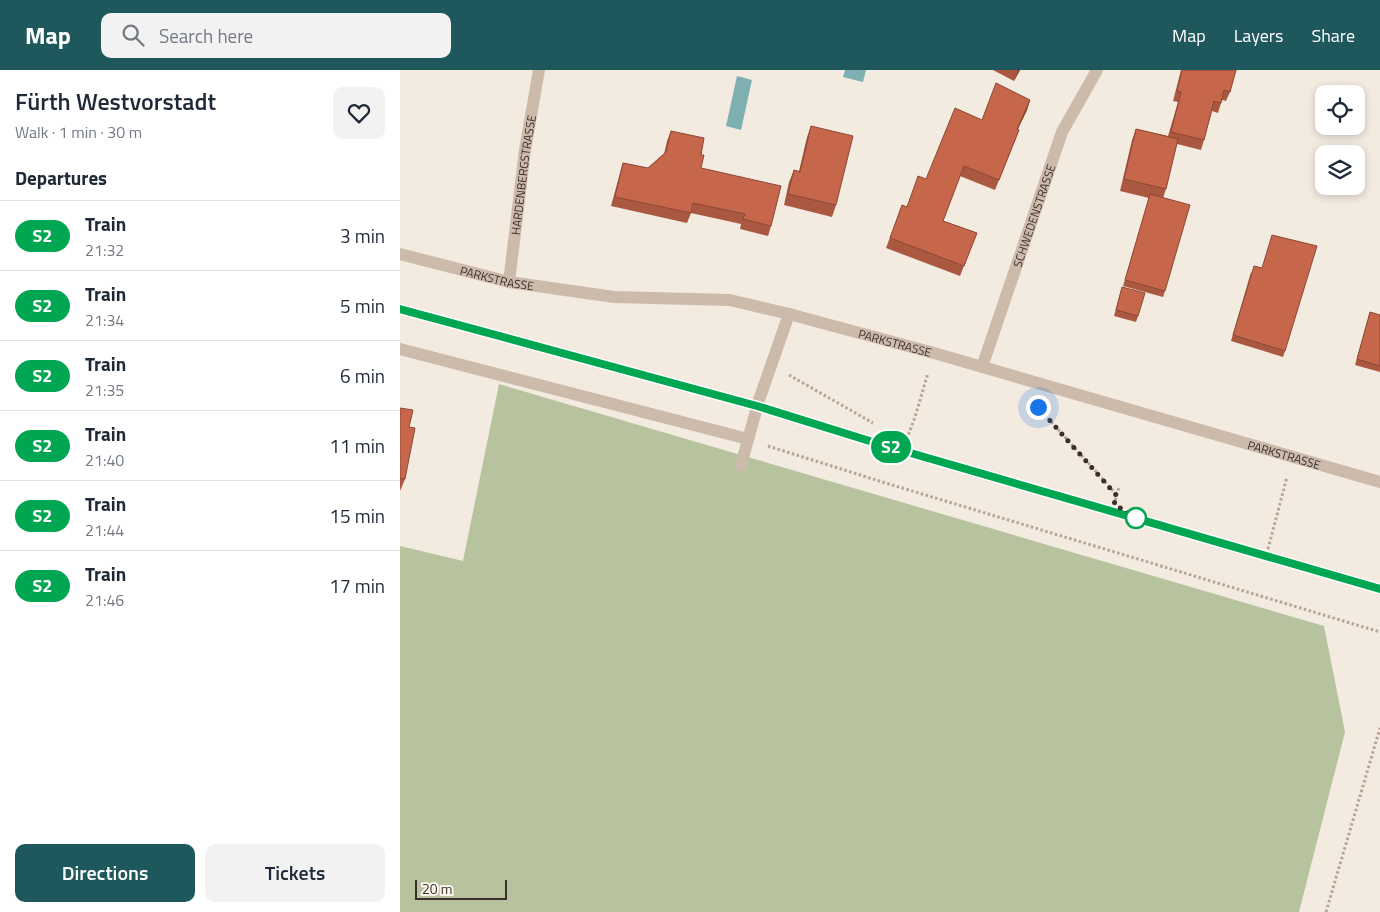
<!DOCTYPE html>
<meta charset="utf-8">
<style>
:root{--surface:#fff;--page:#f2f2f3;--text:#1f2937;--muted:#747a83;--line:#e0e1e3;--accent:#1f585c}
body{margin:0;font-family:"Titillium Web",sans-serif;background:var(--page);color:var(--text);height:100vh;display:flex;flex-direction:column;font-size:19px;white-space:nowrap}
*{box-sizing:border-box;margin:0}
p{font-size:16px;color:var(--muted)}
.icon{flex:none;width:28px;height:28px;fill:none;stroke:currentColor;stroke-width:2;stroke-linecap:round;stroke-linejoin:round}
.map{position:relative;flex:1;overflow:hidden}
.details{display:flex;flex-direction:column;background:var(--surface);width:400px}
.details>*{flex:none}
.badge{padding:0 10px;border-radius:16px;font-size:18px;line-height:32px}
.controls{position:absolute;left:915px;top:15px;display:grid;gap:10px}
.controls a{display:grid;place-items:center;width:50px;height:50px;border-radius:10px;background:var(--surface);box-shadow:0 2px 8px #0003;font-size:25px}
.scale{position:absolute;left:15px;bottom:12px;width:92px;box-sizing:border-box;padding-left:5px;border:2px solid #3a2f2a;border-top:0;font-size:14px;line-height:18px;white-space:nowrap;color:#3a2f2a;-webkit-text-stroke:4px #faf4ec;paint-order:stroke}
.you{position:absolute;width:25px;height:25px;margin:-12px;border:4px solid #fff;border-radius:50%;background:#1a73e8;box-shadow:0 0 0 8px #1a73e833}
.map>.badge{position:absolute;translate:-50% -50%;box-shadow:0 0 0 2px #fff}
h2{padding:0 15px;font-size:19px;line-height:45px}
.round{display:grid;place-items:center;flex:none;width:52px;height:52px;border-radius:10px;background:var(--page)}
.head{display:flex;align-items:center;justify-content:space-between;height:85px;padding:0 15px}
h1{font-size:24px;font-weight:600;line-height:38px}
.cta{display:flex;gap:10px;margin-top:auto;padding:10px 15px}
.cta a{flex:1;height:58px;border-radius:10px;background:var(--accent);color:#fff;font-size:20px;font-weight:600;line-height:58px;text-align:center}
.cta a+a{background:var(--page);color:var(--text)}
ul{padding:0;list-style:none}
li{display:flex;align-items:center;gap:15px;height:70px;padding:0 15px;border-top:1px solid var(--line)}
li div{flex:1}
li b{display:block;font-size:19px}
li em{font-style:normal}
li .badge{min-width:55px;font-weight:700;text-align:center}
header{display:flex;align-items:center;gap:30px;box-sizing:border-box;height:70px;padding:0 25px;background:var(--accent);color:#fff}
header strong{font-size:24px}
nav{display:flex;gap:28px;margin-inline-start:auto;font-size:18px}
.search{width:350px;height:45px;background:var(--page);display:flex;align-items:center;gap:12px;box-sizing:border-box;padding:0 18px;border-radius:10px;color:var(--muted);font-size:19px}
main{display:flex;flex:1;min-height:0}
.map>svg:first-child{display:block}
</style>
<header>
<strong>Map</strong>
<div class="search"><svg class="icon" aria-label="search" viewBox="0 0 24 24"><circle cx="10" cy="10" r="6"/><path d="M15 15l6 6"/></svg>Search here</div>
<nav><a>Map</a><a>Layers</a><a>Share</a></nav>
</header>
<main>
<section class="details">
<div class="head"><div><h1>Fürth Westvorstadt</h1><p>Walk · 1 min · 30 m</p></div><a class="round"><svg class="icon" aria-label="heart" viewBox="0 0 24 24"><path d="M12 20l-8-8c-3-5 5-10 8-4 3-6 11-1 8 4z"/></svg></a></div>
<h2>Departures</h2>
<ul>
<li><span class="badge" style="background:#00a651;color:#fff">S2</span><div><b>Train</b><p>21:32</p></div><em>3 min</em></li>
<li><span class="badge" style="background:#00a651;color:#fff">S2</span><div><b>Train</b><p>21:34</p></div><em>5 min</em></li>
<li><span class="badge" style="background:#00a651;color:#fff">S2</span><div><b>Train</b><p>21:35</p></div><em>6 min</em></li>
<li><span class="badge" style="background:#00a651;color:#fff">S2</span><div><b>Train</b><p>21:40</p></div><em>11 min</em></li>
<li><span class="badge" style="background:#00a651;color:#fff">S2</span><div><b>Train</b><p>21:44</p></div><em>15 min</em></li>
<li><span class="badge" style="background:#00a651;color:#fff">S2</span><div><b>Train</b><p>21:46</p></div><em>17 min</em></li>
</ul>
<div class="cta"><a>Directions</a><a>Tickets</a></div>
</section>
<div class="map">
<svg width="980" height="842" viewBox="0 0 980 842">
<rect width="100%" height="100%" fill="#f3eae0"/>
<path fill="#b7c39f" d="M 99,314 L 924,556 L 945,662 L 899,842 L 0,842 L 0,476 L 63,491 Z"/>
<g fill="#7eafb1">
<path d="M 445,0 L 466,0 L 463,12 L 443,7 Z"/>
<path d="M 337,6 L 352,10 L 341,60 L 326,56 Z"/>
</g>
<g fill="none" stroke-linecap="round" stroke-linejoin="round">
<g stroke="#b8a495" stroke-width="3" stroke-dasharray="2.5 2.5" stroke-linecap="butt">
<path d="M 389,305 L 473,353"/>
<path d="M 638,337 L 717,425"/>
<path d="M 505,374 L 515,347 L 528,303"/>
<path d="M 368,376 L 489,414 L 980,562"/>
<path d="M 714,435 L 719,417"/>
<path d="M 868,479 L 887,407"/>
<path d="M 926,842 L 980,658"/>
</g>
<g stroke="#ccbaab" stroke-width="12">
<path id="s1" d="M 0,184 L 109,212 L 214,227 L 330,230 L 389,244 L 534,283 L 980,412"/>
<path id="s2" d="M 109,212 L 125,80 L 139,0"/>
<path d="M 0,279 L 348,369"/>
<path id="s3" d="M 582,297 L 662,62 L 697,0"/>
<path d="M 341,395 L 359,330 L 389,244"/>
</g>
<path stroke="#3a2f2a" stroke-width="4" stroke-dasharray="1 4" stroke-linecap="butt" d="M 0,239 L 357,336 L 476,373 L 980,519"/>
</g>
<g fill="#aa5940">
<path d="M 593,0 L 620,0 L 614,11 Z"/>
<path d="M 781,0 L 836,0 L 830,22 L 826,31 L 822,30 L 818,43 L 812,41 L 804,70 L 801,80 L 777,74 L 766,119 L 763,128 L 765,221 L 763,227 L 723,216 L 749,128 L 720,121 L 732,70 L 736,59 L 768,66 L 778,32 L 773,31 Z"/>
<path d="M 630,30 L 627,40 L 618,59 L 619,60 L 595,120 L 560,106 L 543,151 L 577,163 L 560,206 L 486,178 L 502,135 L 507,137 L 526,109 L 582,50 Z"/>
<path d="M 411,56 L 436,135 L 432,147 L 384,135 L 389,112 L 394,100 L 399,101 L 407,67 Z"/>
<path d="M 271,61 L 301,85 L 301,98 L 371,156 L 368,166 L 340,159 L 341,154 L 291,143 L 287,153 L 211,136 L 220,103 L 223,93 L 248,98 L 264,84 L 267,71 Z"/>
<path d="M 851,202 L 885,281 L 883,287 L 831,271 Z"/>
<path d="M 722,217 L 738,246 L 736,252 L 714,246 Z"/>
<path d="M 970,242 L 980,245 L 980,302 L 955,295 Z"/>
<path d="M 0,338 L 5,409 L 0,421 Z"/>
</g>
<g fill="#8b4834">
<path d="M 618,0 L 620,0 L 614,11 Z"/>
<path d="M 630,30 L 627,40 L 613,69 L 617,59 Z"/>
</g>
<g fill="#c6674b" stroke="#8b4834">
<path d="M 782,0 L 836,0 L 830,22 L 824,20 L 821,33 L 814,31 L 804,70 L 771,62 L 781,22 L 777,21 Z"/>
<path d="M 596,13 L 630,30 L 617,59 L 619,60 L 599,110 L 564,96 L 543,151 L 577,163 L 564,196 L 490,168 L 502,135 L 507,137 L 518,106 L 526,109 L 555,38 L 582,50 Z"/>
<path d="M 411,56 L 453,66 L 436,135 L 388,124 L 394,100 L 400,102 Z"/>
<path d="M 736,59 L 778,69 L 766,119 L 724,109 Z"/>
<path d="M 271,61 L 304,68 L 301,85 L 304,85 L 301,98 L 381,116 L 371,156 L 343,149 L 345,144 L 293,133 L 291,143 L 215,127 L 223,93 L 248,98 L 266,82 Z"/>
<path d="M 750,124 L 790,135 L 765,221 L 725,210 Z"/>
<path d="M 872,165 L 917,176 L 885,281 L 833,265 L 854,196 L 862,198 Z"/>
<path d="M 722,217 L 745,223 L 738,246 L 716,240 Z"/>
<path d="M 970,242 L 980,245 L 980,296 L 957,289 Z"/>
<path d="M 0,338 L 13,340 L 9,357 L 15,358 L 5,409 L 0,408 Z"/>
</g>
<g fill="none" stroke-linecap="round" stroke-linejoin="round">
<defs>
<path id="line" d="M 0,239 L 357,336 L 476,373 L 980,519"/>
</defs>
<use href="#line" stroke="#fff" stroke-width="11"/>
<use href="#line" stroke="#00a651" stroke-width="8"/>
<path stroke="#3a2f2a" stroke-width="5" stroke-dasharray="0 9" d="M 638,337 L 717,426 L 714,434 L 736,448"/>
</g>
<circle fill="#fff" stroke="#00a651" stroke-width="2.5" cx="736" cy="448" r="10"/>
<g text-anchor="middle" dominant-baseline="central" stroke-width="4" stroke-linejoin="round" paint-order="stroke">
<g font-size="12" fill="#3a2f2a" stroke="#faf4ec">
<text stroke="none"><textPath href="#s2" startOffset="108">HARDENBERGSTRASSE</textPath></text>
<text stroke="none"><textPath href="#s3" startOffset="160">SCHWEDENSTRASSE</textPath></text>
<text stroke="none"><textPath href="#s1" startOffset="100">PARKSTRASSE</textPath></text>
<text stroke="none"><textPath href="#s1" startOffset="505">PARKSTRASSE</textPath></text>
<text stroke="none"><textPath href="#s1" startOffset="910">PARKSTRASSE</textPath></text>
</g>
</g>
</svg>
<div class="controls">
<a><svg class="icon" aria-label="locate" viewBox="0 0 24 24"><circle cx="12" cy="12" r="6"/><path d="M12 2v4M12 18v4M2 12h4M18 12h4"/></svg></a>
<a><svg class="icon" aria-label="layers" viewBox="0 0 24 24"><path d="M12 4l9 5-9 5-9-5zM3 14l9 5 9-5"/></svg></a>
</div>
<div class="scale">20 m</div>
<div class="you" style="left:638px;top:337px"></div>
<b class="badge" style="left:491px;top:377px;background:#00a651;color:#fff">S2</b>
</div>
</main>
